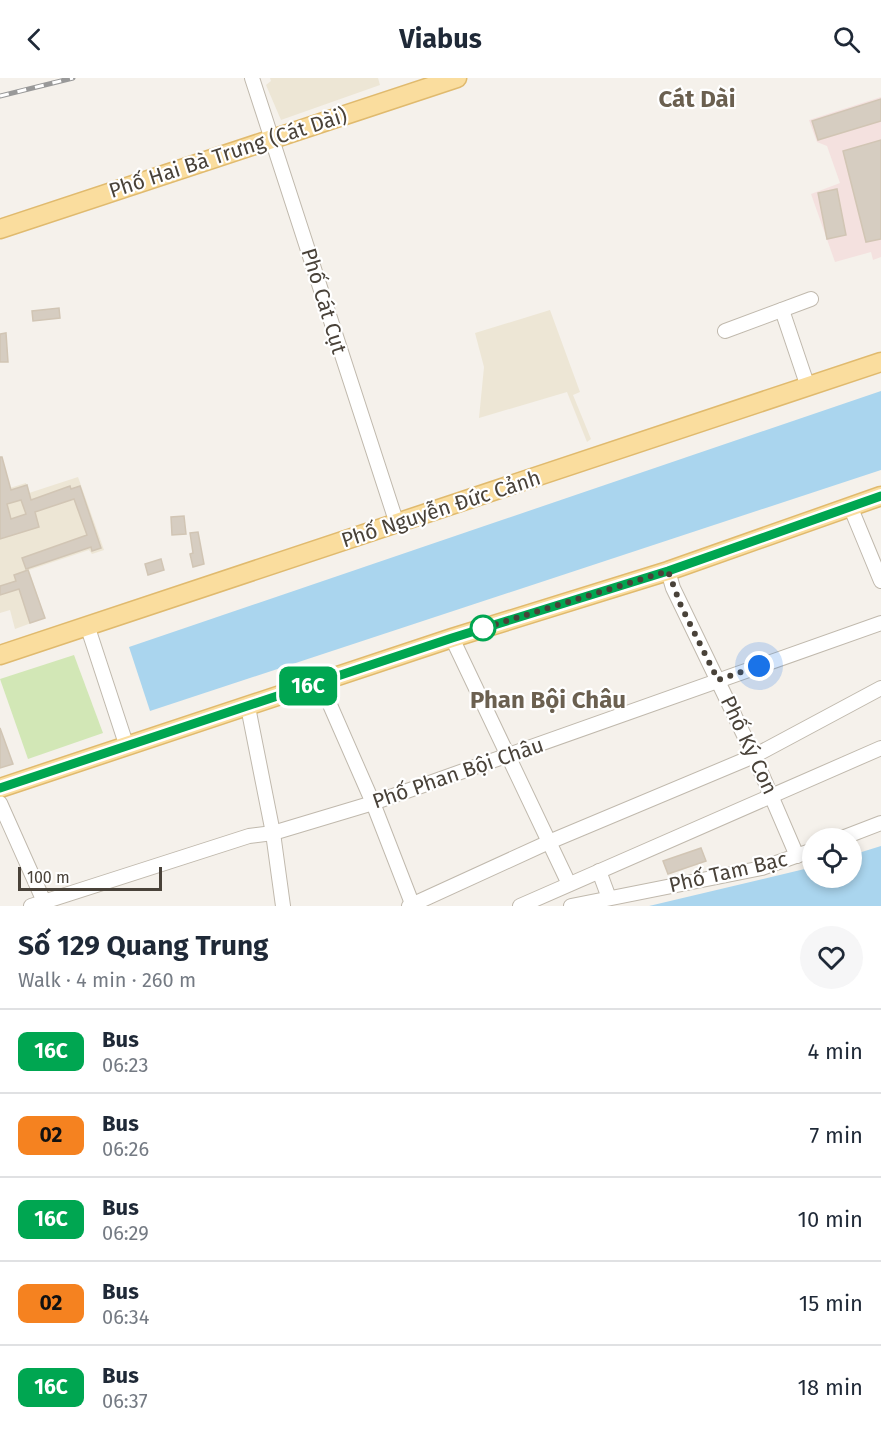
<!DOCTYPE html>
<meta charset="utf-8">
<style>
:root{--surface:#fff;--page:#f6f6f7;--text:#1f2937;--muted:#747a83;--line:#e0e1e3}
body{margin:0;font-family:"Fira Sans",sans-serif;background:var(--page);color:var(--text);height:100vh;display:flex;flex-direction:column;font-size:22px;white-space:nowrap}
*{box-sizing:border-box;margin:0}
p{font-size:20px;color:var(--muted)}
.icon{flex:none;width:33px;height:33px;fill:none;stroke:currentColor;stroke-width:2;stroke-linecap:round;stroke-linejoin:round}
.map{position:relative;height:828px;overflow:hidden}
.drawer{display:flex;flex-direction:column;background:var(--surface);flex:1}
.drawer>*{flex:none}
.badge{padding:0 12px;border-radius:9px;font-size:21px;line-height:39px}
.tools{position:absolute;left:802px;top:750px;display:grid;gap:12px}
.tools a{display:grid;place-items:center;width:60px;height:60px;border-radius:50%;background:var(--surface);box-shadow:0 3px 9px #0003;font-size:30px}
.scale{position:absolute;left:18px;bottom:15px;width:144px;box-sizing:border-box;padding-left:6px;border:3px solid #494239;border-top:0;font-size:16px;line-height:21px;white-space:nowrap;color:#494239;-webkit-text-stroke:4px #fff;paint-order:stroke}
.you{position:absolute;width:30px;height:30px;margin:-15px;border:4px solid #fff;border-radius:50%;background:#1a73e8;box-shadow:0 0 0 9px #1a73e833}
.map>.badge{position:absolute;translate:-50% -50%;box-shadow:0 0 0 3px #fff}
.round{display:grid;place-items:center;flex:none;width:63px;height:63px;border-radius:32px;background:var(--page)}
.summary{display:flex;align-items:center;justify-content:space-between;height:102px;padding:0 18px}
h1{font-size:28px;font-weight:700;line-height:45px}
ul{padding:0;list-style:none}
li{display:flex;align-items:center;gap:18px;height:84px;padding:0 18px;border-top:2px solid var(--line)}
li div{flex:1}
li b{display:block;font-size:22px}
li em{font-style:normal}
li .badge{min-width:66px;font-weight:700;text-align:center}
header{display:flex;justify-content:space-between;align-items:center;height:78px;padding:0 18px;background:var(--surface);font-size:27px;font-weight:700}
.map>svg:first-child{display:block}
</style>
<header><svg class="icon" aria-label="back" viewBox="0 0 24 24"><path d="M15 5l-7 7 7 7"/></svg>Viabus<svg class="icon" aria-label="search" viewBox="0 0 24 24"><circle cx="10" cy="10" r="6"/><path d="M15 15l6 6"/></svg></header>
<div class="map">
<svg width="881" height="828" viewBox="0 0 881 828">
<rect width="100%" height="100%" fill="#f5f1eb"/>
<g fill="#ede6d5">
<path d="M 270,0 L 378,0 L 380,7 L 281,42 L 266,7 L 271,3 Z"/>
<path d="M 550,232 L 580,314 L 573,317 L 591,361 L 587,364 L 567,314 L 479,340 L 484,289 L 475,255 Z"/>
<path d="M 78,399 L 104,472 L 92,476 L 89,472 L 29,492 L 45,540 L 15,551 L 10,532 L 0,535 L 0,413 L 26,405 L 29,415 Z"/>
</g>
<path fill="#f4e1df" d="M 881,19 L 881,179 L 873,182 L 871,174 L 835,184 L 811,116 L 840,105 L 827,68 L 817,64 L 809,42 Z"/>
<path fill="#d2e7b6" d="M 74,577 L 103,655 L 28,681 L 0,601 Z"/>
<g fill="#aad5ee">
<path d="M 881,313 L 881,392 L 150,633 L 129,569 Z"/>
<path d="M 881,768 L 881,828 L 649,828 L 813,789 L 813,800 L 852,800 L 852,777 Z"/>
</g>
<g fill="#d6cdc1" stroke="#d1c5b4" stroke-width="1.5" fill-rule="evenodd">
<path d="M 881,21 L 881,43 L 818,62 L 812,43 Z"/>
<path d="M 881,62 L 881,161 L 866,164 L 843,73 Z"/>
<path d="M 837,111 L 846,157 L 827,161 L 818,115 Z"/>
<path d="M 59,230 L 60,240 L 33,243 L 32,233 Z"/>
<path d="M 6,255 L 8,284 L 0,284 L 0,256 Z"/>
<path d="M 0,379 L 2,379 L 11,412 L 27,407 L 31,422 L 70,408 L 71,411 L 80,408 L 101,470 L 92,473 L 91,469 L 26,491 L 22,480 L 87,457 L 74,421 L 35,434 L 39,449 L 0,461 ZM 21,422 L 26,436 L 11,441 L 7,426 Z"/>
<path d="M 184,438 L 186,456 L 172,457 L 171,439 Z"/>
<path d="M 198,454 L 204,486 L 193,489 L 190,476 L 193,475 L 190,455 Z"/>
<path d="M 161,481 L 164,492 L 148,497 L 145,486 Z"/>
<path d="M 28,492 L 45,540 L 30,545 L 19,511 L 0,517 L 0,508 L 16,503 L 14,497 Z"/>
<path d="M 0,650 L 13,686 L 0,690 Z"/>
<path d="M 701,770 L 706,783 L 668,796 L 663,783 Z"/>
</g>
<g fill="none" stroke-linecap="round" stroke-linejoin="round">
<defs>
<g id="minor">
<path d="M 252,0 L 397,446"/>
<path d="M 782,232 L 808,309"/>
<path d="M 725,253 L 811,221"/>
<path d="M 850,428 L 881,503"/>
<path d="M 668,493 L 673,510 L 754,678 L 797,778"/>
<path d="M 88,550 L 127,669"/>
<path d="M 452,560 L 569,806"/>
<path d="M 320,604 L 373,725 L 413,828"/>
<path d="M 248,629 L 273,755 L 283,828"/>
<path d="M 0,725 L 46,828"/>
<path d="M 842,760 L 881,745"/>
<path d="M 599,793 L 609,820"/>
<path d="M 31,828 L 249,758 L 273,755 L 373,725 L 881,545"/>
<path d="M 409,828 L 549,764 L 754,678 L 881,610"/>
<path d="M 520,828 L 881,670"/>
<path d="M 571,828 L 762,790 L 813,772"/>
</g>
<g id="major">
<path d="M 0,151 L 457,0"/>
<path d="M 0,577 L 881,284"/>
<path d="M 0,710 L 452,560 L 668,493 L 881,418"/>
</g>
</defs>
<use href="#minor" stroke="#c0b9ad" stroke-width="16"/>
<use href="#major" stroke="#e0ba6e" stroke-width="21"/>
<use href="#minor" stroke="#fff" stroke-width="14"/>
<use href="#major" stroke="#fadd9e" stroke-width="18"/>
<defs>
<path id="rail" d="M 0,18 L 73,0"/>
</defs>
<use href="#rail" stroke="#999" stroke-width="5"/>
<use href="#rail" stroke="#fff" stroke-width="3" stroke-dasharray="9" stroke-linecap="butt"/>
</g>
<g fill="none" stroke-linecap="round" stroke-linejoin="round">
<defs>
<path id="line" d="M 0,710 L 452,560 L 668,493 L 881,418"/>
</defs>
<use href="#line" stroke="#fff" stroke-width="14"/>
<use href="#line" stroke="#00a651" stroke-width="9"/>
<path stroke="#494239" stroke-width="6" stroke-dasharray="0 10.8" d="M 483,550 L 474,553 L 668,493 L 681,528 L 718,602 L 759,588"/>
</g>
<circle fill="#fff" stroke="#00a651" stroke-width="3" cx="483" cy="550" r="12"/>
<g text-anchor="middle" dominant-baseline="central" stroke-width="4.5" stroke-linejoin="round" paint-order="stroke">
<g font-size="21" fill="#494239" stroke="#fff">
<text transform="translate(228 75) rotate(-18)">Phố Hai Bà Trưng (Cát Dài)</text>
<text transform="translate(324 223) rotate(73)">Phố Cát Cụt</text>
<text transform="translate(441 431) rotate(-18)">Phố Nguyễn Đức Cảnh</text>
<text transform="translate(749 667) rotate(65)">Phố Ký Con</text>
<text transform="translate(458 695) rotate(-19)">Phố Phan Bội Châu</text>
<text transform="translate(728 794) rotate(-13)">Phố Tam Bạc</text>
</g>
<g font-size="24" font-weight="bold" fill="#6b6050" stroke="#fff">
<text x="697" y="21">Cát Dài</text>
<text x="548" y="622">Phan Bội Châu</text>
</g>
</g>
</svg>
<div class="tools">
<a><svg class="icon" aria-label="locate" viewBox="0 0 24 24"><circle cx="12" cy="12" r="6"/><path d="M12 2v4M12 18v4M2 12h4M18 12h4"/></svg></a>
</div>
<div class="scale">100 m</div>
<div class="you" style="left:759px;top:588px"></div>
<b class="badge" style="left:308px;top:608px;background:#00a651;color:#fff">16C</b>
</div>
<section class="drawer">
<div class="summary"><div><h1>Số 129 Quang Trung</h1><p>Walk · 4 min · 260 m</p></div><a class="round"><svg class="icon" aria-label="heart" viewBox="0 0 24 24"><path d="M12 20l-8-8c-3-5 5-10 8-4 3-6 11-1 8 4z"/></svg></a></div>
<ul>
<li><span class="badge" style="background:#00a651;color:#fff">16C</span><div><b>Bus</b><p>06:23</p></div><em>4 min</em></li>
<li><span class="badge" style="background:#f58220;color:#111">02</span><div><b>Bus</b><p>06:26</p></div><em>7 min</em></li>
<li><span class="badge" style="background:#00a651;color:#fff">16C</span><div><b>Bus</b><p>06:29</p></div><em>10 min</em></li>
<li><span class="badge" style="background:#f58220;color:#111">02</span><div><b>Bus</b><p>06:34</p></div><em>15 min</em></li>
<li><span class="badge" style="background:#00a651;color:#fff">16C</span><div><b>Bus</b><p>06:37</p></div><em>18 min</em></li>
</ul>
</section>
